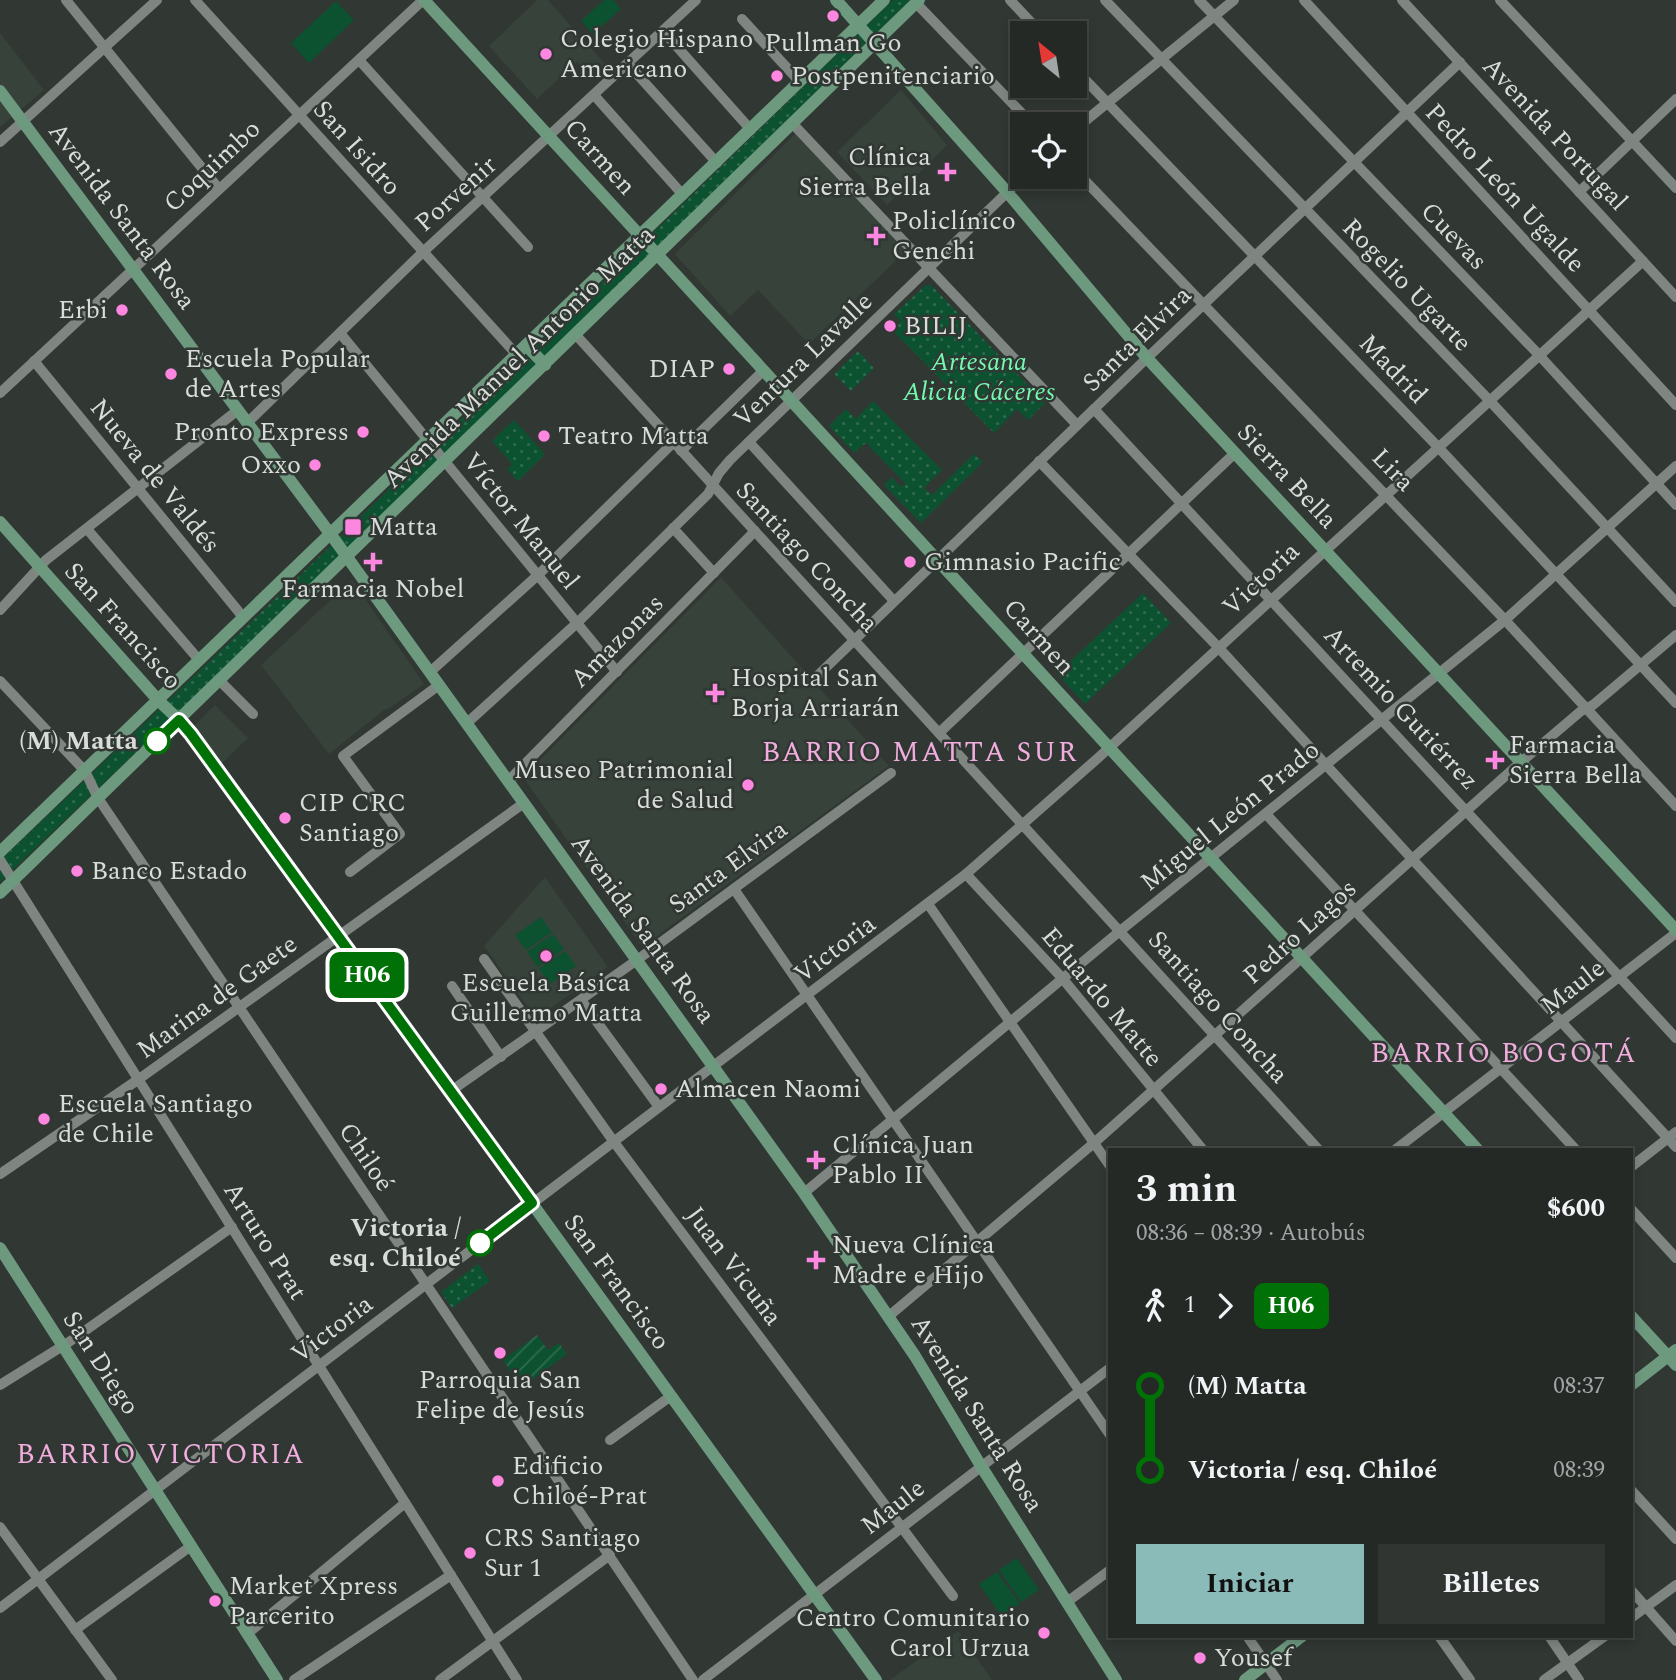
<!DOCTYPE html>
<html lang="es">
<meta charset="utf-8">
<style>
:root{--surface:#252926;--page:#313532;--text:#f1f3f6;--muted:#a3a6a7;--line:#424543;--accent:#8bbbb9}
body{margin:0;font-family:Spectral,serif;background:var(--page);color:var(--text);height:100vh;display:flex;flex-direction:column;font-size:26px;white-space:nowrap}
*{box-sizing:border-box;margin:0}
p{font-size:23px;color:var(--muted)}
.icon{flex:none;width:38px;height:38px;fill:none;stroke:currentColor;stroke-width:2;stroke-linecap:round;stroke-linejoin:round}
.map{position:relative;flex:1;overflow:hidden}
.drawer{position:absolute;left:1108px;top:1148px;width:525px;height:490px;display:flex;flex-direction:column;background:var(--surface);border-radius:0px;box-shadow:0 4px 10px #0003,0 0 0 2px var(--line)}
.drawer>*{flex:none}
.badge{padding:0 14px;border-radius:10px;font-size:24px;line-height:46px}
.needle{width:46px;rotate:330deg}
.controls{position:absolute;left:1010px;top:21px;display:grid;gap:14px}
.controls a{display:grid;place-items:center;width:77px;height:77px;border-radius:0px;background:var(--surface);box-shadow:0 4px 10px #0003,0 0 0 2px var(--line);font-size:35px}
.map>.badge{position:absolute;translate:-50% -50%;box-shadow:0 0 0 4px #fff}
.legs{display:flex;align-items:center;gap:10px;height:77px;padding:0 28px;font-size:23px}
.legs p{margin-inline-start:auto}
.headline{display:flex;align-items:center;justify-content:space-between;height:119px;padding:0 28px}
h1{font-size:38px;font-weight:700;line-height:52px}
.primary-button{display:flex;gap:14px;margin-top:auto;padding:14px 28px}
.primary-button a{flex:1;height:80px;border-radius:0px;background:var(--accent);color:#111;font-size:28px;font-weight:700;line-height:80px;text-align:center}
.primary-button a+a{background:var(--page);color:var(--text)}
ul{padding:0 28px;list-style:none}
li{display:flex;align-items:center;gap:24px;height:84px;font-size:26px}
li i{display:grid;place-items:center;width:10px;height:100%;margin:0 9px;background:currentColor}
li i::after{content:'';width:18px;height:18px;margin:-9px;border:5px solid;border-radius:50%;background:var(--surface)}
li p{margin-inline-start:auto}
li:first-child i{background:linear-gradient(#0000 50%,currentColor 0)}
li:last-child i{background:linear-gradient(currentColor 50%,#0000 0)}
.map>svg:first-child{display:block}
</style>
<div class="map">
<svg width="1676" height="1680" viewBox="0 0 1676 1680">
<defs>
<pattern id="grass-dots" width="8" height="8" patternUnits="userSpaceOnUse" patternTransform="scale(1.75)"><rect width="8" height="8" fill="#0c5231"/><path d="M2 2h.1M6 6h.1" fill="none" stroke="#2f6a4e" stroke-width="1.8" stroke-linecap="round"/></pattern>
<pattern id="garden-furrows" width="10" height="10" patternUnits="userSpaceOnUse" patternTransform="scale(1.75)"><rect width="10" height="10" fill="#0c5231"/><path d="M-1 1l2-2M0 10L10 0M9 11l2-2" fill="none" stroke="#2f6a4e"/></pattern>
</defs>
<rect width="100%" height="100%" fill="#313733"/>
<g fill="#36423a">
<path d="M 537,0 L 548,0 L 608,67 L 594,80 L 577,62 L 537,99 L 489,46 Z"/>
<path d="M 0,33 L 44,90 L 0,127 Z"/>
<path d="M 901,90 L 947,145 L 887,205 L 837,152 Z"/>
<path d="M 796,133 L 906,251 L 809,344 L 758,290 L 730,316 L 675,254 Z"/>
<path d="M 721,577 L 889,766 L 642,947 L 523,777 Z"/>
<path d="M 352,580 L 424,684 L 390,708 L 384,710 L 329,754 L 261,665 Z"/>
<path d="M 215,705 L 248,738 L 220,765 L 192,728 Z"/>
<path d="M 545,877 L 608,967 L 536,1019 L 484,946 Z"/>
<path d="M 958,1631 L 992,1680 L 890,1680 Z"/>
</g>
<g fill="url(#grass-dots)">
<path d="M 893,0 L 910,0 L 330,567 L 0,882 L 0,861 L 319,557 Z"/>
<path d="M 926,285 L 931,285 L 1045,403 L 1028,420 L 1017,409 L 994,433 L 892,330 L 901,321 L 894,314 Z"/>
<path d="M 858,351 L 874,368 L 851,391 L 834,374 Z"/>
<path d="M 873,401 L 942,470 L 924,488 L 932,495 L 974,454 L 983,462 L 921,523 L 884,485 L 892,477 L 901,487 L 905,483 L 866,443 L 854,453 L 829,426 L 846,409 L 856,419 Z"/>
<path d="M 514,420 L 545,454 L 518,481 L 507,469 L 512,464 L 492,441 Z"/>
<path d="M 1143,593 L 1171,623 L 1085,704 L 1057,674 Z"/>
<path d="M 478,1264 L 490,1281 L 452,1308 L 441,1292 Z"/>
</g>
<path fill="url(#garden-furrows)" d="M 537,1335 L 548,1350 L 559,1343 L 567,1354 L 522,1387 L 503,1360 Z"/>
<g fill="#0c5231">
<path d="M 604,0 L 613,0 L 621,9 L 593,34 L 581,21 Z"/>
<path d="M 336,1 L 354,20 L 309,63 L 291,43 Z"/>
<path d="M 541,917 L 552,932 L 526,950 L 515,935 Z"/>
<path d="M 553,934 L 564,949 L 538,967 L 527,952 Z"/>
<path d="M 565,951 L 576,966 L 550,984 L 539,969 Z"/>
<path d="M 1017,1558 L 1039,1590 L 1021,1602 L 999,1570 Z"/>
<path d="M 997,1572 L 1020,1604 L 1002,1617 L 979,1584 Z"/>
</g>
<g fill="none" stroke-linecap="round" stroke-linejoin="round">
<g stroke="#7f8681" stroke-width="10">
<path d="M 66,0 L 219,189"/>
<path d="M 195,0 L 517,355"/>
<path d="M 1010,0 L 1041,33"/>
<path d="M 1105,0 L 1489,400 L 1676,602"/>
<path d="M 1199,0 L 1539,355 L 1676,505"/>
<path d="M 1304,0 L 1676,405"/>
<path d="M 1402,0 L 1676,297"/>
<path d="M 1500,0 L 1676,188"/>
<path d="M 916,3 L 1032,124"/>
<path d="M 742,19 L 800,82"/>
<path d="M 663,31 L 751,130"/>
<path d="M 359,60 L 528,247"/>
<path d="M 628,64 L 717,163"/>
<path d="M 1074,68 L 1438,447 L 1676,703"/>
<path d="M 594,95 L 683,195"/>
<path d="M 792,123 L 1077,425"/>
<path d="M 1074,130 L 1234,0"/>
<path d="M 0,142 L 157,0"/>
<path d="M 1074,169 L 1505,620 L 1676,806"/>
<path d="M 1579,192 L 1676,99"/>
<path d="M 340,333 L 617,672"/>
<path d="M 576,335 L 1319,1150"/>
<path d="M 34,361 L 243,617"/>
<path d="M 0,393 L 423,0"/>
<path d="M 1094,409 L 1676,1038"/>
<path d="M 247,423 L 423,252 L 696,0"/>
<path d="M 749,442 L 894,601"/>
<path d="M 681,451 L 764,370"/>
<path d="M 1039,461 L 1218,647 L 1676,1147"/>
<path d="M 673,528 L 714,573"/>
<path d="M 87,529 L 199,660"/>
<path d="M 0,610 L 46,560 L 238,410"/>
<path d="M 430,672 L 538,575 L 674,442"/>
<path d="M 815,678 L 1147,358 L 1460,62"/>
<path d="M 0,681 L 85,771 L 98,798 L 693,1680"/>
<path d="M 220,681 L 253,714"/>
<path d="M 467,723 L 577,623 L 708,494 L 719,473 L 730,460 L 1023,177"/>
<path d="M 939,733 L 1235,453"/>
<path d="M 508,781 L 755,531"/>
<path d="M 1266,814 L 1576,1150"/>
<path d="M 0,860 L 517,1680"/>
<path d="M 350,872 L 400,834 L 343,756 L 439,685"/>
<path d="M 966,874 L 1063,979 L 1203,1150"/>
<path d="M 734,889 L 1110,1435"/>
<path d="M 928,904 L 1110,1166"/>
<path d="M 484,959 L 614,1142 L 953,1596"/>
<path d="M 452,986 L 501,1057"/>
<path d="M 581,1000 L 659,1107"/>
<path d="M 451,1091 L 637,960 L 891,773"/>
<path d="M 1395,1150 L 1676,933"/>
<path d="M 1631,1167 L 1676,1132"/>
<path d="M 0,1174 L 139,1079 L 524,803"/>
<path d="M 804,1193 L 1120,931 L 1505,620 L 1676,466"/>
<path d="M 1631,1209 L 1676,1258"/>
<path d="M 889,1316 L 1094,1143 L 1521,762 L 1581,711 L 1593,705 L 1676,635"/>
<path d="M 0,1385 L 69,1342 L 232,1227"/>
<path d="M 610,1440 L 671,1396"/>
<path d="M 1631,1490 L 1676,1539"/>
<path d="M 0,1527 L 112,1680"/>
<path d="M 1631,1590 L 1676,1641"/>
<path d="M 1067,1602 L 1110,1570"/>
<path d="M 0,1608 L 966,874 L 1098,758 L 1643,261"/>
<path d="M 1631,1618 L 1676,1585"/>
<path d="M 75,1630 L 191,1546"/>
<path d="M 247,1634 L 405,1503"/>
<path d="M 1247,1636 L 1277,1680"/>
<path d="M 1439,1636 L 1470,1680"/>
<path d="M 1549,1636 L 1579,1680"/>
<path d="M 294,1680 L 451,1575"/>
<path d="M 440,1680 L 610,1555"/>
<path d="M 703,1680 L 1110,1368"/>
<path d="M 1544,1680 L 1605,1636"/>
</g>
<g stroke="#6d997f" stroke-width="12">
<path d="M 424,0 L 1478,1150"/>
<path d="M 836,0 L 1007,192 L 1147,358 L 1676,930"/>
<path d="M 0,91 L 337,543 L 804,1193 L 915,1356 L 981,1466 L 1116,1680"/>
<path d="M 527,346 L 545,365"/>
<path d="M 0,522 L 158,700 L 179,720 L 212,760 L 876,1680"/>
<path d="M 0,852 L 884,0"/>
<path d="M 0,893 L 919,0"/>
<path d="M 0,1248 L 277,1680"/>
<path d="M 1631,1316 L 1676,1365"/>
<path d="M 1631,1385 L 1676,1350"/>
<path d="M 1245,1680 L 1302,1636"/>
</g>
</g>
<g fill="none" stroke-linecap="round" stroke-linejoin="round">
<defs>
<path id="line-1" d="M 157,741 L 179,720 L 191,734 L 532,1203 L 480,1243"/>
</defs>
<use href="#line-1" stroke="#fff" stroke-width="16"/>
<use href="#line-1" stroke="#007106" stroke-width="10"/>
</g>
<g fill="#fd86e1" stroke="#313733" stroke-width="2.5">
<circle cx="833" cy="16" r="7"/>
<circle cx="546" cy="54" r="7"/>
<circle cx="777" cy="76" r="7"/>
<path d="M943.5 161.5h7v7h7v7h-7v7h-7v-7h-7v-7h7z"/>
<path d="M872.5 225.5h7v7h7v7h-7v7h-7v-7h-7v-7h7z"/>
<circle cx="122" cy="310" r="7"/>
<circle cx="890" cy="326" r="7"/>
<circle cx="729" cy="369" r="7"/>
<circle cx="171" cy="374" r="7"/>
<circle cx="363" cy="432" r="7"/>
<circle cx="544" cy="436" r="7"/>
<circle cx="315" cy="465" r="7"/>
<rect x="344" y="518" width="18" height="18" rx="3.5"/>
<path d="M369.5 551.5h7v7h7v7h-7v7h-7v-7h-7v-7h7z"/>
<circle cx="910" cy="562" r="7"/>
<path d="M711.5 682.5h7v7h7v7h-7v7h-7v-7h-7v-7h7z"/>
<path d="M1491.5 749.5h7v7h7v7h-7v7h-7v-7h-7v-7h7z"/>
<circle cx="748" cy="785" r="7"/>
<circle cx="285" cy="818" r="7"/>
<circle cx="77" cy="871" r="7"/>
<circle cx="546" cy="956" r="7"/>
<circle cx="661" cy="1089" r="7"/>
<circle cx="44" cy="1119" r="7"/>
<path d="M812.5 1149.5h7v7h7v7h-7v7h-7v-7h-7v-7h7z"/>
<path d="M812.5 1249.5h7v7h7v7h-7v7h-7v-7h-7v-7h7z"/>
<circle cx="500" cy="1353" r="7"/>
<circle cx="498" cy="1481" r="7"/>
<circle cx="470" cy="1553" r="7"/>
<circle cx="215" cy="1601" r="7"/>
<circle cx="1044" cy="1633" r="7"/>
<circle cx="1200" cy="1658" r="7"/>
</g>
<g fill="#fff" stroke="#007106" stroke-width="3.5">
<circle cx="157" cy="741" r="12"/>
<circle cx="480" cy="1243" r="12"/>
</g>
<g text-anchor="middle" dominant-baseline="central" stroke-width="5" stroke-linejoin="round" paint-order="stroke">
<g font-size="26" fill="#d9ddda" stroke="#313733" text-anchor="start">
<text x="560" y="39">Colegio Hispano<tspan x="560" dy="30">Americano</tspan></text>
<text x="833" y="43" text-anchor="middle">Pullman Go</text>
<text x="791" y="76">Postpenitenciario</text>
<text x="931" y="157" text-anchor="end">Clínica<tspan x="931" dy="30">Sierra Bella</tspan></text>
<text x="892" y="221">Policlínico<tspan x="892" dy="30">Genchi</tspan></text>
<text x="108" y="310" text-anchor="end">Erbi</text>
<text x="904" y="326">BILIJ</text>
<text x="185" y="359">Escuela Popular<tspan x="185" dy="30">de Artes</tspan></text>
<text x="715" y="369" text-anchor="end">DIAP</text>
<text x="349" y="432" text-anchor="end">Pronto Express</text>
<text x="558" y="436">Teatro Matta</text>
<text x="301" y="465" text-anchor="end">Oxxo</text>
<text x="369" y="527">Matta</text>
<text x="924" y="562">Gimnasio Pacific</text>
<text x="373" y="589" text-anchor="middle">Farmacia Nobel</text>
<text x="731" y="678">Hospital San<tspan x="731" dy="30">Borja Arriarán</tspan></text>
<text x="1509" y="745">Farmacia<tspan x="1509" dy="30">Sierra Bella</tspan></text>
<text x="734" y="770" text-anchor="end">Museo Patrimonial<tspan x="734" dy="30">de Salud</tspan></text>
<text x="299" y="803">CIP CRC<tspan x="299" dy="30">Santiago</tspan></text>
<text x="91" y="871">Banco Estado</text>
<text x="546" y="983" text-anchor="middle">Escuela Básica<tspan x="546" dy="30">Guillermo Matta</tspan></text>
<text x="675" y="1089">Almacen Naomi</text>
<text x="58" y="1104">Escuela Santiago<tspan x="58" dy="30">de Chile</tspan></text>
<text x="832" y="1145">Clínica Juan<tspan x="832" dy="30">Pablo II</tspan></text>
<text x="832" y="1245">Nueva Clínica<tspan x="832" dy="30">Madre e Hijo</tspan></text>
<text x="500" y="1380" text-anchor="middle">Parroquia San<tspan x="500" dy="30">Felipe de Jesús</tspan></text>
<text x="512" y="1466">Edificio<tspan x="512" dy="30">Chiloé-Prat</tspan></text>
<text x="484" y="1538">CRS Santiago<tspan x="484" dy="30">Sur 1</tspan></text>
<text x="229" y="1586">Market Xpress<tspan x="229" dy="30">Parcerito</tspan></text>
<text x="1030" y="1618" text-anchor="end">Centro Comunitario<tspan x="1030" dy="30">Carol Urzua</tspan></text>
<text x="1214" y="1658">Yousef</text>
</g>
<g font-size="26" fill="#d9ddda" stroke="#313733">
<text transform="translate(1555 134) rotate(47)">Avenida Portugal</text>
<text transform="translate(357 148) rotate(48)">San Isidro</text>
<text transform="translate(600 157) rotate(48)">Carmen</text>
<text transform="translate(212 166) rotate(-43)">Coquimbo</text>
<text transform="translate(1505 188) rotate(47)">Pedro León Ugalde</text>
<text transform="translate(456 194) rotate(-42)">Porvenir</text>
<text transform="translate(122 216) rotate(53)">Avenida Santa Rosa</text>
<text transform="translate(1454 236) rotate(46)">Cuevas</text>
<text transform="translate(1407 285) rotate(46)">Rogelio Ugarte</text>
<text transform="translate(1137 339) rotate(-44)">Santa Elvira</text>
<text transform="translate(519 357) rotate(-44)">Avenida Manuel Antonio Matta</text>
<text transform="translate(803 360) rotate(-44)">Ventura Lavalle</text>
<text transform="translate(1393 369) rotate(46)">Madrid</text>
<text transform="translate(1393 470) rotate(46)">Lira</text>
<text transform="translate(155 476) rotate(51)">Nueva de Valdés</text>
<text transform="translate(1287 476) rotate(47)">Sierra Bella</text>
<text transform="translate(521 521) rotate(51)">Víctor Manuel</text>
<text transform="translate(807 557) rotate(47)">Santiago Concha</text>
<text transform="translate(1261 579) rotate(-43)">Victoria</text>
<text transform="translate(123 626) rotate(48)">San Francisco</text>
<text transform="translate(1039 637) rotate(48)">Carmen</text>
<text transform="translate(617 641) rotate(-45)">Amazonas</text>
<text transform="translate(1401 708) rotate(47)">Artemio Gutiérrez</text>
<text transform="translate(1230 816) rotate(-39)">Miguel León Prado</text>
<text transform="translate(728 867) rotate(-36)">Santa Elvira</text>
<text transform="translate(643 929) rotate(54)">Avenida Santa Rosa</text>
<text transform="translate(1300 932) rotate(-42)">Pedro Lagos</text>
<text transform="translate(835 949) rotate(-37)">Victoria</text>
<text transform="translate(1573 987) rotate(-38)">Maule</text>
<text transform="translate(217 997) rotate(-36)">Marina de Gaete</text>
<text transform="translate(1102 997) rotate(50)">Eduardo Matte</text>
<text transform="translate(1218 1007) rotate(48)">Santiago Concha</text>
<text transform="translate(366 1157) rotate(56)">Chiloé</text>
<text transform="translate(265 1241) rotate(58)">Arturo Prat</text>
<text transform="translate(734 1266) rotate(53)">Juan Vicuña</text>
<text transform="translate(617 1282) rotate(54)">San Francisco</text>
<text transform="translate(332 1329) rotate(-37)">Victoria</text>
<text transform="translate(101 1363) rotate(57)">San Diego</text>
<text transform="translate(977 1414) rotate(58)">Avenida Santa Rosa</text>
<text transform="translate(893 1507) rotate(-38)">Maule</text>
</g>
<g font-size="26" font-style="italic" fill="#74f9b0" stroke="#313733">
<text x="979" y="362">Artesana<tspan x="979" dy="30">Alicia Cáceres</tspan></text>
</g>
<g font-size="26" font-weight="bold" fill="#d9ddda" stroke="#313733" text-anchor="end">
<text x="138" y="741">(M) Matta</text>
<text x="461" y="1228">Victoria /<tspan x="461" dy="30">esq. Chiloé</tspan></text>
</g>
<g font-size="28" letter-spacing="2" fill="#f0adde" stroke="#313733">
<text x="920" y="752">BARRIO MATTA SUR</text>
<text x="1504" y="1053">BARRIO BOGOTÁ</text>
<text x="161" y="1454">BARRIO VICTORIA</text>
</g>
</g>
</svg>
<div class="controls">
<a><svg class="needle" viewBox="-14 -14 28 28"><path d="M0-13l5 13h-10z" fill="#e53935"/><path d="M0 13l5-13h-10z" fill="#a3a6a7"/></svg></a>
<a><svg class="icon" aria-label="locate" viewBox="0 0 24 24"><circle cx="12" cy="12" r="6"/><path d="M12 2v4M12 18v4M2 12h4M18 12h4"/></svg></a>
</div>
<b class="badge" style="left:367px;top:975px;background:#007106;color:#fff">H06</b>
<section class="drawer">
<div class="headline"><div><h1>3 min</h1><p>08:36 – 08:39 · Autobús</p></div><b>$600</b></div>
<div class="legs"><svg class="icon" aria-label="walk" viewBox="0 0 24 24"><circle cx="13" cy="4" r="2"/><path d="M13 8l-2 6 4 7M11 14l-3 7M7 12l3-4h3l4 4"/></svg>1<svg class="icon" aria-label="forward" viewBox="0 0 24 24"><path d="M9 5l7 7-7 7"/></svg><b class="badge" style="background:#007106;color:#fff">H06</b></div>
<ul>
<li><i style="color:#007106"></i><b>(M) Matta</b><p>08:37</p></li>
<li><i style="color:#007106"></i><b>Victoria / esq. Chiloé</b><p>08:39</p></li>
</ul>
<div class="primary-button"><a>Iniciar</a><a>Billetes</a></div>
</section>
</div>
